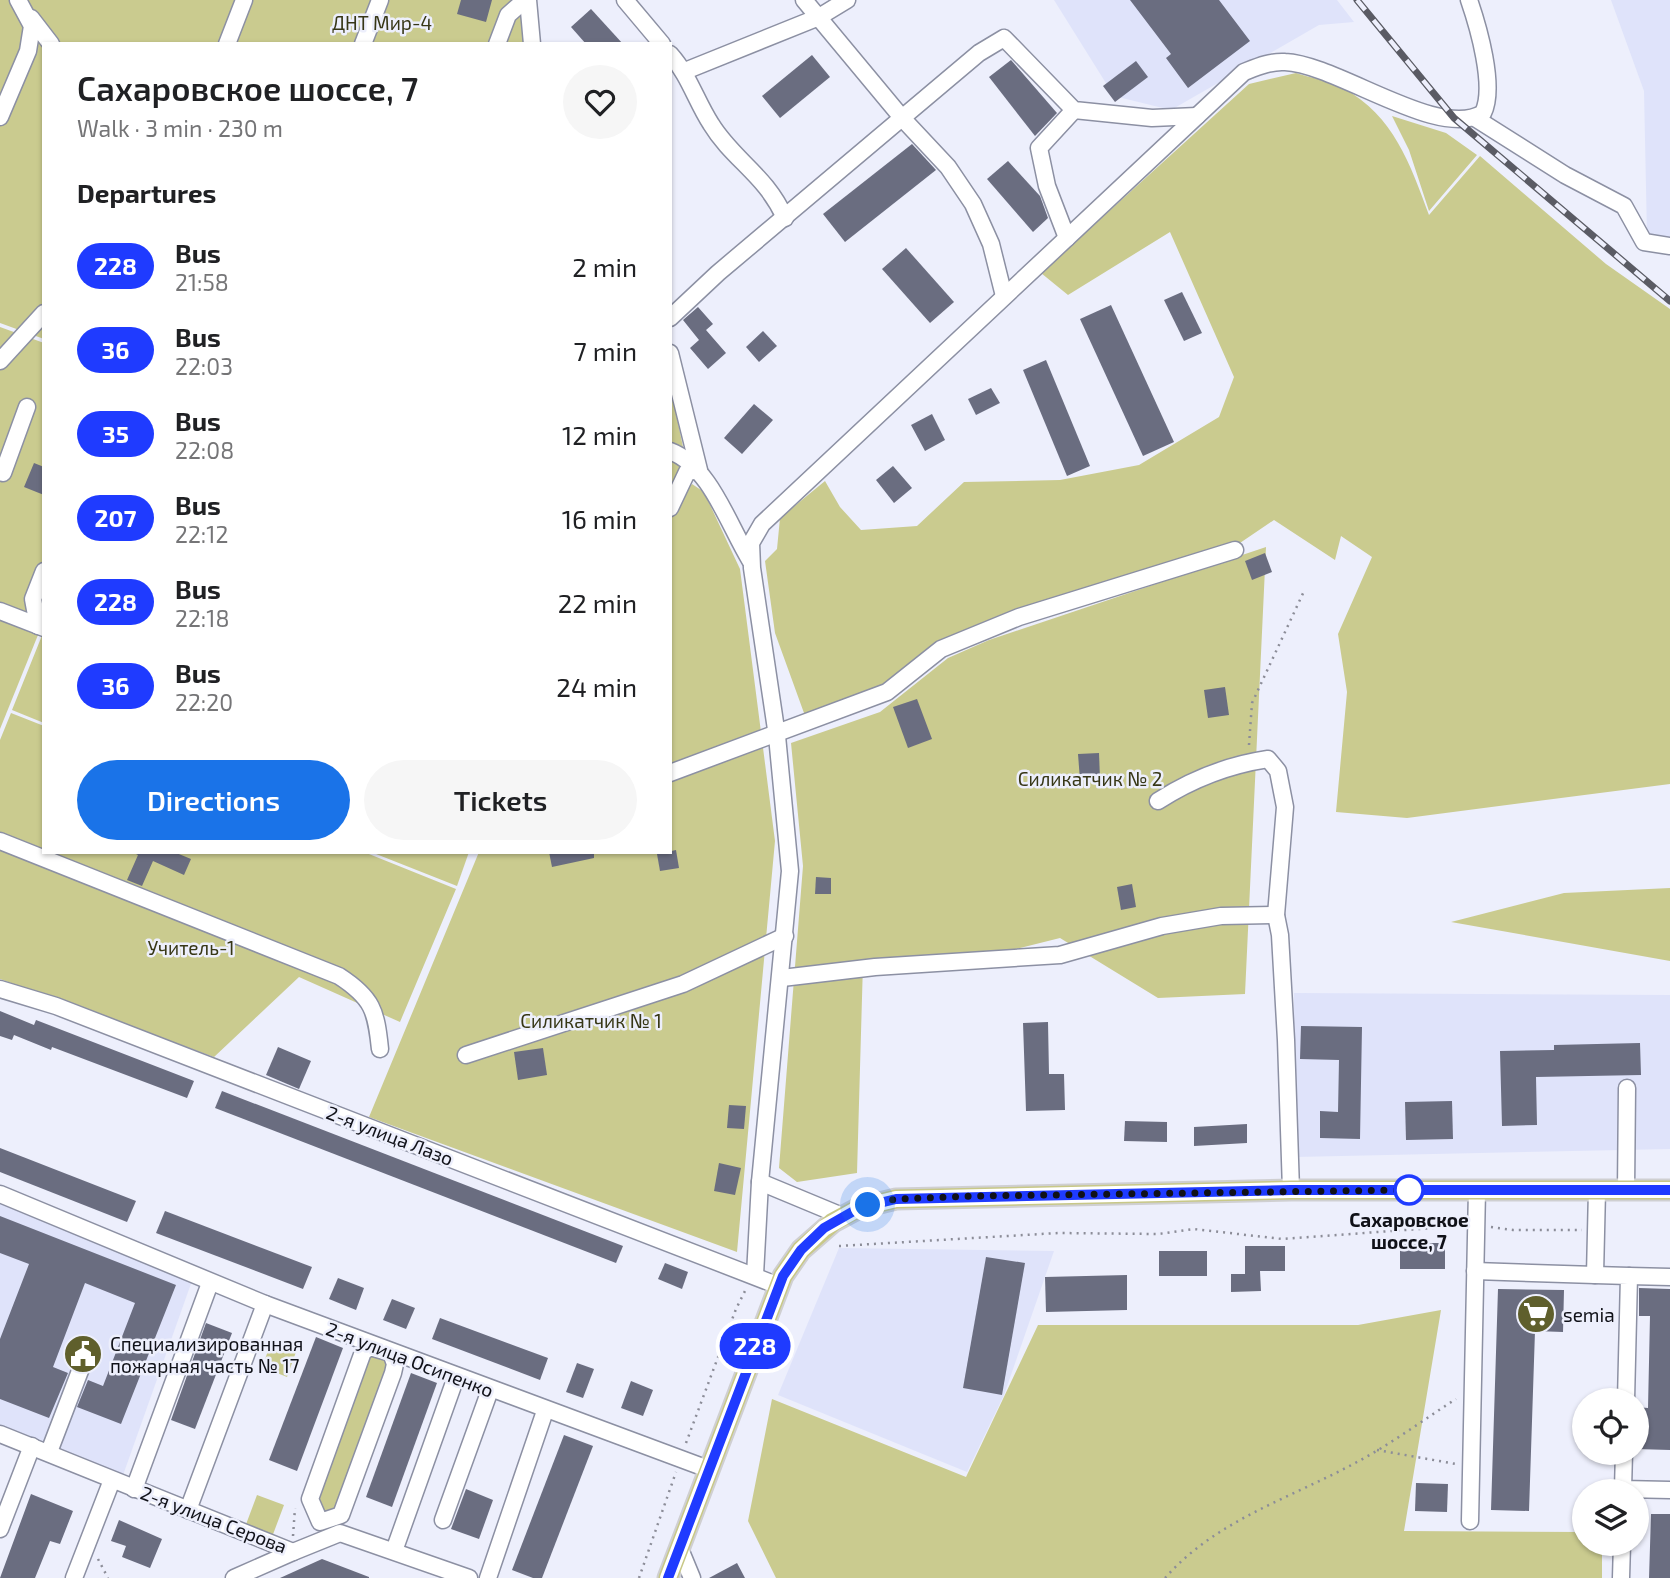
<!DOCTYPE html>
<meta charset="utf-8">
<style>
:root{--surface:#fff;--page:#f6f6f6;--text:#202124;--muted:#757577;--accent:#1a73e8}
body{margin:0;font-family:"Exo 2",sans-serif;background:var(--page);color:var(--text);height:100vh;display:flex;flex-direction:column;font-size:26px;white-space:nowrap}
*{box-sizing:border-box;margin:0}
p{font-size:23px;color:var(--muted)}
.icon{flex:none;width:38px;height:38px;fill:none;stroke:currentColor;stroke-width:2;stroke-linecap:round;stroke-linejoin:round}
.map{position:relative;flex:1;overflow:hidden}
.details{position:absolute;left:42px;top:42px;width:630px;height:812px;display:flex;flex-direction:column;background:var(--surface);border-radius:0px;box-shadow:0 2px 5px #0004}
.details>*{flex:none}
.badge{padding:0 14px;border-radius:23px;font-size:24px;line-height:46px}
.tools{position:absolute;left:1572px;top:1388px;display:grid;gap:14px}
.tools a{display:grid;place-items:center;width:77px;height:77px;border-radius:50%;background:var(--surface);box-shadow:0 2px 5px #0004;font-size:35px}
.you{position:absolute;width:35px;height:35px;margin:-18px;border:5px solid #fff;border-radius:50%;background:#1a73e8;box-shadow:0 0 0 10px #1a73e833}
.map>.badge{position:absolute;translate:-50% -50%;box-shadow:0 0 0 4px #fff}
h2{padding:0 35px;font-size:26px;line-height:63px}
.round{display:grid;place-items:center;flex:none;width:74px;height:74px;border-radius:37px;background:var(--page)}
.head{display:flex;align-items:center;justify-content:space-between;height:119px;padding:0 35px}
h1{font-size:33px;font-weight:600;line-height:52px}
.button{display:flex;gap:14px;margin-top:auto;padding:14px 35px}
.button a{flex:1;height:80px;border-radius:42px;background:var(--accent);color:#fff;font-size:28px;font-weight:600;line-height:80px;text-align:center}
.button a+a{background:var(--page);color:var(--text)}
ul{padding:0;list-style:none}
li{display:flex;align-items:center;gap:21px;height:84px;padding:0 35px}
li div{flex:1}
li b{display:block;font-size:26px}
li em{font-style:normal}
li .badge{min-width:77px;font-weight:700;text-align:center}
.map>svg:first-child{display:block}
</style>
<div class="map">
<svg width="1670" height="1578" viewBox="0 0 1670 1578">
<rect width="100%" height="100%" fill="#edeffc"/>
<g fill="#dfe3fa">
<path d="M 1054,0 L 1337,0 L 1354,22 L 1319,25 L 1171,110 L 1114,96 Z"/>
<path d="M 1611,0 L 1670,0 L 1670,242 L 1647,236 L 1644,91 Z"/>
<path d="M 1294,993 L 1670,995 L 1670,1149 L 1295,1157 Z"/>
<path d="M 0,1199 L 193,1278 L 122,1478 L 0,1430 Z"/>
<path d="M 839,1248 L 1054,1251 L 1004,1395 L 967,1472 L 778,1395 Z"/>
</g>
<g fill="#cacb8f">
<path d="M 0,0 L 239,0 L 222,44 L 44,44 L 44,339 L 0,323 Z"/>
<path d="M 248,0 L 523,0 L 527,44 L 231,44 Z"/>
<path d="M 1296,73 C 1311,78 1329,81 1343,88 C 1394,116 1410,164 1429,215 L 1480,156 L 1606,264 L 1670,309 L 1670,784 L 1407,818 L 1336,812 L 1347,692 L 1338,634 L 1372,557 L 1341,536 L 1335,560 L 1274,520 L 1237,545 L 941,649 L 887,692 L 833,714 L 804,713 L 775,633 L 765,561 L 777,549 L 780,518 L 825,481 L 840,507 L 861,530 L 917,526 L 964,482 L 1060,480 L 1139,465 L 1219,417 L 1234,377 L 1170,232 L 1068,295 L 1041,273 L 1249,84 Z"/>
<path d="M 1392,116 L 1446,133 L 1477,155 L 1429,211 L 1409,150 Z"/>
<path d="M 0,327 L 44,343 L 44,560 L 25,615 L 0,606 Z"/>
<path d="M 670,384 L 689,476 L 670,502 Z"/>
<path d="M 692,484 L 704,492 L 740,569 L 775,841 L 737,1252 L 369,1117 L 479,852 L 670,852 L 670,515 Z"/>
<path d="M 1266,547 L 1245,994 L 1158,998 L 1060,938 L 988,956 L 863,963 L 857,1173 L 797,1182 L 779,1168 L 803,866 L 791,743 L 880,712 L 948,658 L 989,640 Z"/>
<path d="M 44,581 L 44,723 L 12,710 L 43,633 L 36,600 Z"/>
<path d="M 0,615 L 40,630 L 0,729 Z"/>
<path d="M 11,713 L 44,726 L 44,852 L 364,852 L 456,889 L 400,1022 L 299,977 L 214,1057 L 0,979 L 0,740 Z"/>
<path d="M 371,852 L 469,852 L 457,886 Z"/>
<path d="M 1670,888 L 1670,961 L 1451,922 L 1564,893 Z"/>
<path d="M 1441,1310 L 1404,1531 L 1584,1532 L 1584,1544 L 1602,1544 L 1602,1578 L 776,1578 L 748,1521 L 772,1399 L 966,1477 L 1038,1325 L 1358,1325 Z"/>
<path d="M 271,1343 L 296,1352 L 287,1377 L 262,1367 Z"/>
<path d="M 363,1352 L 392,1356 L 341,1515 L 316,1513 L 324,1457 Z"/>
<path d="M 257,1495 L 284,1505 L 272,1537 L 245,1527 Z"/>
</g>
<g fill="#6a6d80">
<path d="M 461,0 L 492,0 L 486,22 L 457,14 Z"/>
<path d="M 1130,0 L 1219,0 L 1250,41 L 1188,88 L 1166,58 L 1171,54 Z"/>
<path d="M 591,9 L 623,44 L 586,44 L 571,27 Z"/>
<path d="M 812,55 L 830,77 L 780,118 L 762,96 Z"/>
<path d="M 1011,60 L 1057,113 L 1035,136 L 989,77 Z"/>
<path d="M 1136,61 L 1148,77 L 1115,102 L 1103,86 Z"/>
<path d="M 912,144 L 936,170 L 845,242 L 823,214 Z"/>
<path d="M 1008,161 L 1040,196 L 1048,218 L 1033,232 L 987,179 Z"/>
<path d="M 906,248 L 954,302 L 930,323 L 882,269 Z"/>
<path d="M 1182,292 L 1202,333 L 1184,341 L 1164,300 Z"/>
<path d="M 1111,305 L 1174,442 L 1143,456 L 1080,319 Z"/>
<path d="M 698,307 L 713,324 L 706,330 L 726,353 L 708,369 L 690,348 L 699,340 L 683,320 Z"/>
<path d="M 763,331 L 777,346 L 759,362 L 746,347 Z"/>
<path d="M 1046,360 L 1090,466 L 1067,476 L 1023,370 Z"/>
<path d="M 991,388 L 1000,403 L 976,415 L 968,399 Z"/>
<path d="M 754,404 L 773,420 L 742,454 L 724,438 Z"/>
<path d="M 932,414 L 945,440 L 925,451 L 911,425 Z"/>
<path d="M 34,463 L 44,467 L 44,495 L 24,487 Z"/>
<path d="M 893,466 L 912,488 L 894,503 L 876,480 Z"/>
<path d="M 1265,553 L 1272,572 L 1252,580 L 1245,561 Z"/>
<path d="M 1225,687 L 1229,715 L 1208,718 L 1204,690 Z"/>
<path d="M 917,699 L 932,739 L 908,748 L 893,707 Z"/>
<path d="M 1099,753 L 1100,779 L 1080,780 L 1078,754 Z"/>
<path d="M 676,850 L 679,868 L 660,871 L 657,854 Z"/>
<path d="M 132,852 L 174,852 L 191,859 L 184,875 L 153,861 L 142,886 L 127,880 L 138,855 Z"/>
<path d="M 549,852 L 594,852 L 594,858 L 552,867 Z"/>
<path d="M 816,877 L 831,878 L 831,894 L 815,894 Z"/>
<path d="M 1132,884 L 1136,907 L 1121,910 L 1117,887 Z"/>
<path d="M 0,1011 L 34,1025 L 36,1020 L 194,1081 L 187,1098 L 52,1047 L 51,1050 L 14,1035 L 12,1040 L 0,1036 Z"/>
<path d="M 1048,1022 L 1049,1074 L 1064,1074 L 1065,1110 L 1026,1111 L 1023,1023 Z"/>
<path d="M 1301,1026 L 1362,1027 L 1360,1139 L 1320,1138 L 1320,1111 L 1338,1112 L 1339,1060 L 1300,1059 Z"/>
<path d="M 1640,1043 L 1641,1075 L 1536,1077 L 1537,1125 L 1502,1126 L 1500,1051 L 1554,1050 L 1554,1045 Z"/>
<path d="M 278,1047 L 311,1061 L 299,1089 L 266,1075 Z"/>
<path d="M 543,1048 L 547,1075 L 518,1080 L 514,1052 Z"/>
<path d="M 222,1091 L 623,1246 L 616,1263 L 215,1108 Z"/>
<path d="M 1452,1101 L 1453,1139 L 1406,1140 L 1405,1102 Z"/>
<path d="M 729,1105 L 746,1106 L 744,1129 L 727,1128 Z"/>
<path d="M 1125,1121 L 1167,1122 L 1167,1142 L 1124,1141 Z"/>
<path d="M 1247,1124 L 1247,1143 L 1194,1146 L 1194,1127 Z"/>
<path d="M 0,1148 L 136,1201 L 127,1222 L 0,1172 Z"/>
<path d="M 719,1163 L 741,1168 L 735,1195 L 714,1191 Z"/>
<path d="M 165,1211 L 312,1267 L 303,1289 L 156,1233 Z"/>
<path d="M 0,1216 L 176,1285 L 121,1424 L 77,1407 L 88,1380 L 103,1386 L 135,1303 L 85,1283 L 53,1367 L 68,1373 L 49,1418 L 0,1399 L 0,1339 L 29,1264 L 0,1253 Z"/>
<rect x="1400" y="1243" width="45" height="26"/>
<path d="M 1245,1246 L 1285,1246 L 1285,1271 L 1260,1271 L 1261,1291 L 1231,1292 L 1231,1274 L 1245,1274 Z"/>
<rect x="1159" y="1251" width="48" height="25"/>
<path d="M 986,1257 L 1025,1263 L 1002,1395 L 963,1388 Z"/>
<path d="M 665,1263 L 688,1272 L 682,1289 L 658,1279 Z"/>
<path d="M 1127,1275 L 1127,1310 L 1046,1312 L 1045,1277 Z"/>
<path d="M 338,1278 L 364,1288 L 356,1310 L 329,1299 Z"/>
<path d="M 1639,1288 L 1670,1289 L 1670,1450 L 1636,1449 L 1636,1407 L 1648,1408 L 1650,1316 L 1639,1316 Z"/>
<path d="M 1498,1289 L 1564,1290 L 1563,1332 L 1535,1331 L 1529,1511 L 1491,1510 Z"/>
<path d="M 392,1299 L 415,1308 L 406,1329 L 383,1320 Z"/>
<path d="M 440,1318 L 548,1358 L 540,1380 L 432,1339 Z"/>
<path d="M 206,1323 L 232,1333 L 195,1429 L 171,1420 Z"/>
<path d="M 316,1337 L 343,1348 L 297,1471 L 269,1460 Z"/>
<path d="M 577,1363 L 594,1369 L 583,1398 L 566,1392 Z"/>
<path d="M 411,1373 L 437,1383 L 392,1507 L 366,1497 Z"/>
<path d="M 631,1381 L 653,1390 L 643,1416 L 621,1408 Z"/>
<path d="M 564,1435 L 593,1446 L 542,1578 L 533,1578 L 512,1570 Z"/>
<path d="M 1416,1483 L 1448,1484 L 1447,1512 L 1415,1511 Z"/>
<path d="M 466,1489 L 493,1500 L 479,1539 L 451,1529 Z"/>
<path d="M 31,1494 L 73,1511 L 60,1544 L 50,1541 L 35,1578 L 0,1578 Z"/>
<path d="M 1651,1514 L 1670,1514 L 1670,1578 L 1649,1578 Z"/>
<path d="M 119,1520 L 162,1539 L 150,1568 L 122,1557 L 126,1546 L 111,1541 Z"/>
<path d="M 322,1559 L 369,1577 L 369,1578 L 280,1578 Z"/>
<path d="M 737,1563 L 745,1578 L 709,1578 Z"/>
</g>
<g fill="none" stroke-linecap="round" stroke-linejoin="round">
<defs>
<g id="minor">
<path d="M 528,0 L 532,44"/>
<path d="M 625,0 L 662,44"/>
<path d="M 804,0 L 903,119 L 948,167 L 973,204 L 991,244 L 1004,296"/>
<path d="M 31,18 L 51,44"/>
<path d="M 227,44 L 244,0"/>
<path d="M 363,44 L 380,0"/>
<path d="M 497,44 L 508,15 L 525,0"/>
<path d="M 670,54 C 689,75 696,101 711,124 C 733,160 766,175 785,218"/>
<path d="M 685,71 L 819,17 L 847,0"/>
<path d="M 0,117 L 28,51 L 32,26 L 18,0"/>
<path d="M 1475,118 L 1565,175 L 1624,206 L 1644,242 L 1670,246"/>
<path d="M 1067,238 L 1047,186 L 1039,148 L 1074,110"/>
<path d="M 670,318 L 718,273 L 979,53 L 1004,38 L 1074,110 L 1152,118 L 1197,116"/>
<path d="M 670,353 L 699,470 L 687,472 L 670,508"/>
<path d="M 0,361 L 44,313"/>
<path d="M 670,451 C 710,466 728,524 750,560"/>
<path d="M 0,472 L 3,473 L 27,407"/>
<path d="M 0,611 L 44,628"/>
<path d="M 38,626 L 33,599 L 44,571"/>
<path d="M 670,773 L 887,692 L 941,649 L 1019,617 L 1235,550"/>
<path d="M 1158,801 C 1192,779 1228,765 1268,759 L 1278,771 L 1285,807 L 1276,915 L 1280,935 L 1286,1040 L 1291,1190"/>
<path d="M 0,841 L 339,976 C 373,998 376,1011 380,1049"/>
<path d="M 782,978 L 875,967 L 1060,955 L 1162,926 L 1221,916 L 1276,915"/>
<path d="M 0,989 L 56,1006 L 779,1286"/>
<path d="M 466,1055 L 683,984 L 785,936"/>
<path d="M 760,1182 L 842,1216"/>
<path d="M 1626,1190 L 1627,1088"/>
<path d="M 0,1194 L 265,1304 L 708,1469"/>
<path d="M 1475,1271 L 1595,1275 L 1597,1190"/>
<path d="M 755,1275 L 760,1182 L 790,871 L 777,736 L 752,568 L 751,543 L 762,524 L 1244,72 C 1257,67 1271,61 1285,62 C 1337,64 1439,141 1483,113 C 1496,87 1478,26 1469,0"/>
<path d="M 1595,1275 L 1629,1276 L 1626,1400"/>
<path d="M 1629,1276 L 1670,1277"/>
<path d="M 370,1347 L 391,1353 L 395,1364 L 393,1373 L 341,1515 L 320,1522 L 310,1499 L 359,1363 L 363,1352 Z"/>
<path d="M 0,1434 L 293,1552 L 340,1533 L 469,1578"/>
<path d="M 49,1452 L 83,1363"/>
<path d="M 1624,1452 L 1623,1489 L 1670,1490"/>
<path d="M 134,1489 L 210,1283"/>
<path d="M 188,1510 L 265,1304"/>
<path d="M 443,1520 L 490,1390"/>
<path d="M 1470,1521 L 1477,1190"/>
<path d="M 0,1529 L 32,1446"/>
<path d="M 680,1549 L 692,1578"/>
<path d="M 394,1551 L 456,1377"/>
<path d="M 74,1578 L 112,1480"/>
<path d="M 234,1578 L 293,1552"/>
<path d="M 488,1578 L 545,1411"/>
<path d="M 1621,1578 L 1622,1544"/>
</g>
<path id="major" d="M 668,1578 L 783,1276 L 801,1250 L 833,1222 L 859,1208 L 896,1199 L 1291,1190 L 1670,1190"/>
</defs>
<use href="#minor" stroke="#8c90a3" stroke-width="19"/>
<use href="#major" stroke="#cfcfd1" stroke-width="23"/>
<g stroke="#8c8d98" stroke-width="2.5" stroke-dasharray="2 5" stroke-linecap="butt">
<path d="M 1249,745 L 1252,703 L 1305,589"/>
<path d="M 1491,1227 L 1513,1230 L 1582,1230"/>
<path d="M 839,1246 L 1058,1233 L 1158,1234 L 1194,1229 L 1282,1239 L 1460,1226"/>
<path d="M 686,1443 L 736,1309 L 746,1289"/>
<path d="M 1377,1450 L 1456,1464"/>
<path d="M 293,1536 L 295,1508"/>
<path d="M 98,1559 L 108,1578"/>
<path d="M 639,1578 L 676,1472"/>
<path d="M 1165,1578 C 1216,1520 1291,1498 1357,1462 C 1391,1444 1423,1420 1456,1399"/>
</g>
<use href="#minor" stroke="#fff" stroke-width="16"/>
<use href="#major" stroke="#c8c887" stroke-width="19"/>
<defs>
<path id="rail" d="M 1357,0 L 1454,118 L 1670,301"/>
</defs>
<use href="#rail" stroke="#5a5b64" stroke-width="7"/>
<use href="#rail" stroke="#edeffc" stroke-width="4.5" stroke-dasharray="13" stroke-linecap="butt"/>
</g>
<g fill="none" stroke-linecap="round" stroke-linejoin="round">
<defs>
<path id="line" d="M 668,1578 L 783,1276 L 801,1250 L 824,1228 L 859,1208 L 896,1199 L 1291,1190 L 1670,1190"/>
</defs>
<use href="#line" stroke="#fff" stroke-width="16"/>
<use href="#line" stroke="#1f3bff" stroke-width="10"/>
<path stroke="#101118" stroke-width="7" stroke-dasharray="0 12.6" d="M 868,1205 L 896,1199 L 975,1196 L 1409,1190"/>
</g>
<defs>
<symbol id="supermarket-disc" viewBox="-11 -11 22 22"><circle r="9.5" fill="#5f5f2c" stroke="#edeffc"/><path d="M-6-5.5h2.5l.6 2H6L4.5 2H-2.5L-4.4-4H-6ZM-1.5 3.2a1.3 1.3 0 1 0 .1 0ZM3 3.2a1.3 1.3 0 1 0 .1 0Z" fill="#fff"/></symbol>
<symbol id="civic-disc" viewBox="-11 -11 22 22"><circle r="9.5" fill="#5f5f2c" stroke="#edeffc"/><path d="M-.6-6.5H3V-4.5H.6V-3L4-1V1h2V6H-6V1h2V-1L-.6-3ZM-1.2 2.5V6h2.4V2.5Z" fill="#fff"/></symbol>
</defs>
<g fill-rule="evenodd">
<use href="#supermarket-disc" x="1514" y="1292" width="44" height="44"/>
<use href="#civic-disc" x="61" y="1332" width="44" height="44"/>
</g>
<circle fill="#fff" stroke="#1f3bff" stroke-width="3.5" cx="1409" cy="1190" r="14"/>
<g text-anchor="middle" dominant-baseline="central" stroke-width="5" stroke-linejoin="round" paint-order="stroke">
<g font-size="19" fill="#373716" stroke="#edeffc">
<text x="382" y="22">ДНТ Мир-4</text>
<text x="1090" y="778">Силикатчик № 2</text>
<text x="191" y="947">Учитель-1</text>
<text x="591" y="1020">Силикатчик № 1</text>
</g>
<g font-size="19" fill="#101118" stroke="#edeffc">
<text transform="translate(390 1135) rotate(21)">2-я улица Лазо</text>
<text transform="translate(410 1359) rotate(21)">2-я улица Осипенко</text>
<text transform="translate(214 1519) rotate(21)">2-я улица Серова</text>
</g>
<g font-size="19" font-weight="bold" fill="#101118" stroke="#edeffc">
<text x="1409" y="1219">Сахаровское<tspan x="1409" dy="22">шоссе, 7</tspan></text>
</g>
<g font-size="19" fill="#101118" stroke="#edeffc" text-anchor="start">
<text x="1563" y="1314">semia</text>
<text x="110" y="1343">Специализированная<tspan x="110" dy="22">пожарная часть № 17</tspan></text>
</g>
</g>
</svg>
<div class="tools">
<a><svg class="icon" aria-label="locate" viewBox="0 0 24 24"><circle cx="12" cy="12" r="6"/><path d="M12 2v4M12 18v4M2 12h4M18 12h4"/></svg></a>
<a><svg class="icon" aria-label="layers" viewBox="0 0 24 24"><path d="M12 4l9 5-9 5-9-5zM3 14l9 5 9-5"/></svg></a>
</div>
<div class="you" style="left:868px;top:1205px"></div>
<b class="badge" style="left:755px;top:1346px;background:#1f3bff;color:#fff">228</b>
<section class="details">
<div class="head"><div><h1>Сахаровское шоссе, 7</h1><p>Walk · 3 min · 230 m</p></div><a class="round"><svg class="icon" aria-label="heart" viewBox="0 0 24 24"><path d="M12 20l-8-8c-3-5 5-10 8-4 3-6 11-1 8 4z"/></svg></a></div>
<h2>Departures</h2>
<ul>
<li><span class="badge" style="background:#1f3bff;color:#fff">228</span><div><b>Bus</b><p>21:58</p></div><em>2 min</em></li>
<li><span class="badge" style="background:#1f3bff;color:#fff">36</span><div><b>Bus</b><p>22:03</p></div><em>7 min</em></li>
<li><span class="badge" style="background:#1f3bff;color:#fff">35</span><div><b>Bus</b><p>22:08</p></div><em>12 min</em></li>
<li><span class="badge" style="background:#1f3bff;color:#fff">207</span><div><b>Bus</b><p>22:12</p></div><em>16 min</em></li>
<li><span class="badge" style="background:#1f3bff;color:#fff">228</span><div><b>Bus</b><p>22:18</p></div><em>22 min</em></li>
<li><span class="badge" style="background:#1f3bff;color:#fff">36</span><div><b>Bus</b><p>22:20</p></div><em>24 min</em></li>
</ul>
<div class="button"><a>Directions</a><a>Tickets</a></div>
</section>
</div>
